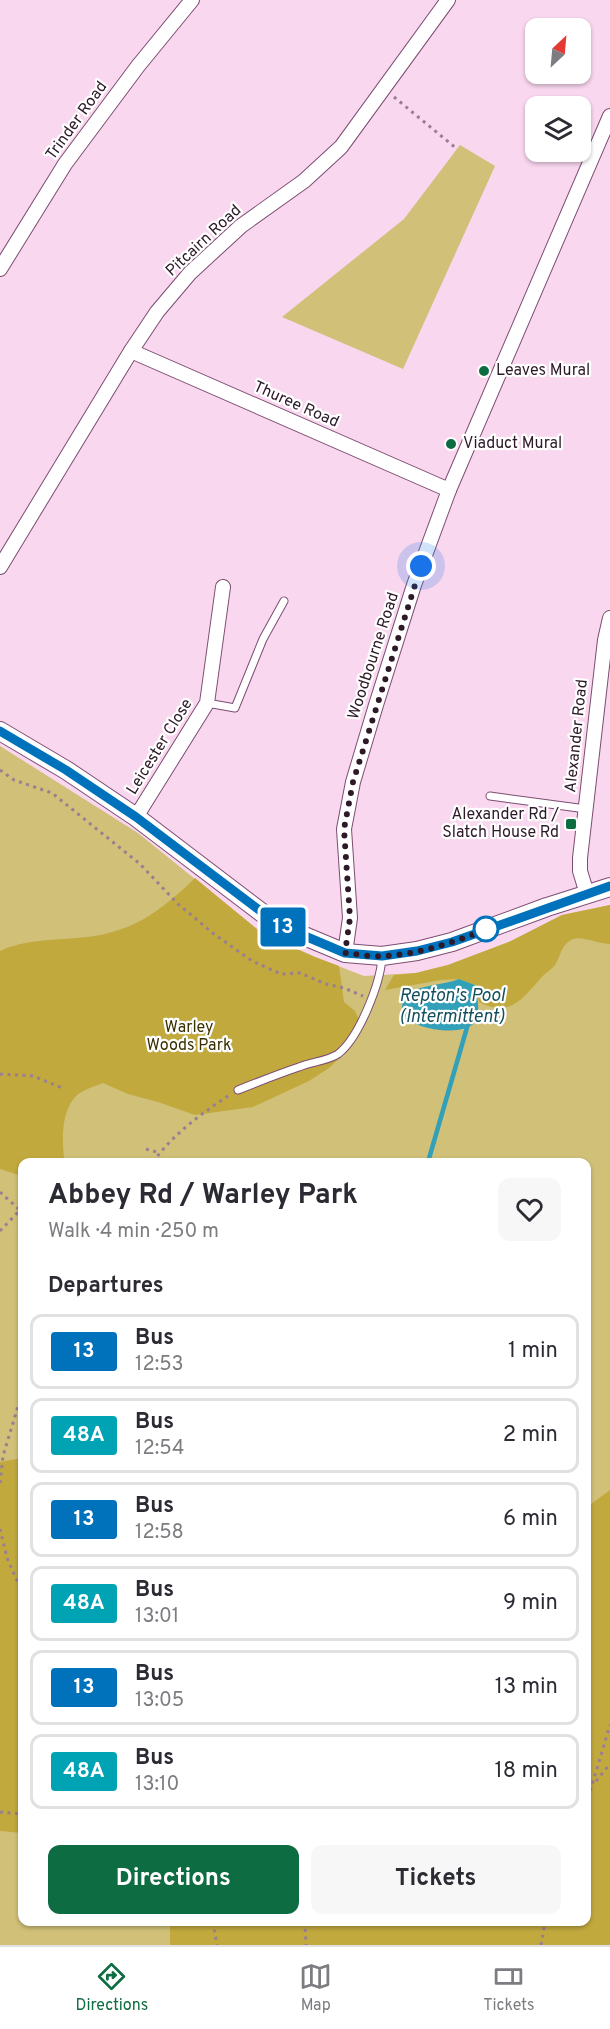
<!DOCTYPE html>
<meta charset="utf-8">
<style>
:root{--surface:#fff;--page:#f7f7f7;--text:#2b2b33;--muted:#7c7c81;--line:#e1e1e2;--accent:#0d6c41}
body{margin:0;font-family:Overpass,sans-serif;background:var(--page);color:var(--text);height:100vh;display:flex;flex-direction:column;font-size:22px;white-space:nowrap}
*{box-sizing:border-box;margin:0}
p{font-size:20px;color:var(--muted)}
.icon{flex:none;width:33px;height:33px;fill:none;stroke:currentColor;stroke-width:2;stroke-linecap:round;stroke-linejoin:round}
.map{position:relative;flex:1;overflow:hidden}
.side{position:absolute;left:18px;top:1158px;width:573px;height:768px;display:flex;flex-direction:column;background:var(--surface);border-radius:12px;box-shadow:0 2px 4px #0004}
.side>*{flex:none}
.badge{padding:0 12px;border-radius:4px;font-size:21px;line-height:39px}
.needle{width:39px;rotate:26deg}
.controls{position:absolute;left:525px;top:18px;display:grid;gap:12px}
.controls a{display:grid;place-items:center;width:66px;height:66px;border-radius:12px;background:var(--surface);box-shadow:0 2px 4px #0004;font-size:30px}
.you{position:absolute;width:30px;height:30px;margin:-15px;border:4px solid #fff;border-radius:50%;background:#1a73e8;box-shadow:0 0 0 9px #1a73e833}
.map>.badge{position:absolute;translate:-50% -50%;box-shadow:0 0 0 3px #fff}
h2{padding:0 30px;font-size:22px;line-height:54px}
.round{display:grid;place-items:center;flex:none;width:63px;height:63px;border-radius:12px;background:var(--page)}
.head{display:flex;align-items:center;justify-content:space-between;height:102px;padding:0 30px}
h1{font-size:28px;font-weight:700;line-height:45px}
.primary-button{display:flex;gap:12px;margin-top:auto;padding:12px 30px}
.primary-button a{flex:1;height:69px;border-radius:12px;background:var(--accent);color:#fff;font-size:24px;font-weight:700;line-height:69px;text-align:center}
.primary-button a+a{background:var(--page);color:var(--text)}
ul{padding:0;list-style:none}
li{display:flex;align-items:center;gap:18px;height:75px;margin:0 12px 9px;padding:0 18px;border:3px solid var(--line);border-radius:12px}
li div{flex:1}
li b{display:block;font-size:22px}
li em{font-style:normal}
li .badge{min-width:66px;font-weight:700;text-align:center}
.tabs{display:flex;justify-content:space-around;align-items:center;height:84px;border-top:2px solid var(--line);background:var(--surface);font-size:16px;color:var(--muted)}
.tabs a{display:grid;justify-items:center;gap:3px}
.tabs .current{color:var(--accent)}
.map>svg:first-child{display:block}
</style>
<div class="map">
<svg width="610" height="1945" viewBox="0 0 610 1945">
<rect width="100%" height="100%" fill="#f9d7ef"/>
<g fill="#d0c078" fill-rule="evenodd">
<path d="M 460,145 L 495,166 L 403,369 L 282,317 L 404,219 Z"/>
<path d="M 0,746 L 138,833 L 263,934 L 315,957 L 364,976 L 416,973 L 448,965 L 511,941 L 562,915 L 610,905 L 610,1945 L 0,1945 ZM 22,1162 L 586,1162 L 586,1922 L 22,1922 Z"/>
</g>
<g fill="#c1a93e">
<path d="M 195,878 L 263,934 L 315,957 L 339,966 L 344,1002 L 355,1011 L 362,1026 L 346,1052 L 329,1068 L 309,1081 L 253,1107 L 195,1115 L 158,1102 L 128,1094 L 103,1083 C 95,1086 83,1090 77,1095 C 61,1111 62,1138 64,1158 L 60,1162 L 22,1162 L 22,1176 L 0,1169 L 0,951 C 23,940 53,940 78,938 C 130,934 159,913 195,878 Z"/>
<path d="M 610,905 L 610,944 C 598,944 583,936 573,939 C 561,944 561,956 555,965 C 551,970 545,973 541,978 C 522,999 510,1018 479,1002 L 475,985 L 459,979 L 441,980 L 385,990 L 394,975 L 416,973 L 448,965 L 511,941 L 562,915 Z"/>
<path d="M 22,1458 L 22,1833 L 0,1831 L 0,1462 Z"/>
<path d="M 610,1490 L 610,1945 L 170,1945 L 170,1922 L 586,1922 L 587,1507 Z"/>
</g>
<path fill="#33a0b9" d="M 459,979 L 475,985 C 477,996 481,1011 475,1022 C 465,1037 416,1030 406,1017 C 399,1010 402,998 410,993 C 424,984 444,985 459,979 Z"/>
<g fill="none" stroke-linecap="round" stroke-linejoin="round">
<path stroke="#33a0b9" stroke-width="4.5" d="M 428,1162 L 468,1024"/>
<defs>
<g id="service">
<path d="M 207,703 L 235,708 L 263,639 L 284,601"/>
<path d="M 490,796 L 586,809"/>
<path d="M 238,1090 C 258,1082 278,1074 299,1067 C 310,1062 328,1061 338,1054 C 359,1038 380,984 382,958"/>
</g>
<g id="minor">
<path d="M 0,269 L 65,164 L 138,66 L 192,0"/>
<path d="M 131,351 L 449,490"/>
<path d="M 0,567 L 131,351 L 157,312 L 190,273 L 241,226 L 304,181 L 341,147 L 448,0"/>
<path d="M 136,817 L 207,703 L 223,587"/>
<path d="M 587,894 L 580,871 L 580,858 L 605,640 L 610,618"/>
<path d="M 345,953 L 350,918 L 344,829 L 353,782 L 376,705 L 414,585 L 449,490 L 610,116"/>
</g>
<path id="tertiary" d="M 0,731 L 66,770 L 136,817 L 278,925 L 345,953 L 382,956 L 417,951 L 452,942 L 547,907 L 610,887"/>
</defs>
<use href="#service" stroke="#7d4d71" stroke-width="9"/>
<use href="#minor" stroke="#7d4d71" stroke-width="16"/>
<use href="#tertiary" stroke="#7d4d71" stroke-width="20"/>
<g stroke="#9a7e92" stroke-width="3" stroke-dasharray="3 4.5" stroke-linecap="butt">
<path d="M 394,97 L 457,149"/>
<path d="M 0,770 L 14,780 L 52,793 L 140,864 L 178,904 L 214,934 L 252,961 L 281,974 L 300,973 L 326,984 L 344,988 L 363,996"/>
<path d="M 0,1074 L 33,1076 L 65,1089"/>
<path d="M 146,1149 L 160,1153"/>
<path d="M 153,1162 C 173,1134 202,1113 231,1094"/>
<path d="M 0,1192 L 22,1212"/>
<path d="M 0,1231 L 20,1210"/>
<path d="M 0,1483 L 3,1456 L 22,1393"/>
<path d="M 0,1529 L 7,1558 L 22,1592"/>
<path d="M 596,1781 L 610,1764"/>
<path d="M 586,1805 L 610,1725"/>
<path d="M 0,1812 L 22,1814"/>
<path d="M 213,1922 L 217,1945"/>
<path d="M 303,1922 L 305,1926 L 306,1945"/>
<path d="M 541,1945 L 545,1922"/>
</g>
<use href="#service" stroke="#fff" stroke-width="7"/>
<use href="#minor" stroke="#fff" stroke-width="14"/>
<use href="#tertiary" stroke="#fff" stroke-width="18"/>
</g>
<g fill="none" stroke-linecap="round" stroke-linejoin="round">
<defs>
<path id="line" d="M 0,731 L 66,770 L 136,817 L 279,925 L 345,953 L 382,956 L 417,951 L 452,942 L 610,886"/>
</defs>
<use href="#line" stroke="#fff" stroke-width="14"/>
<use href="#line" stroke="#0072bc" stroke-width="9"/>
<path stroke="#2d1928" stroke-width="6" stroke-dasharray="0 10.8" d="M 421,566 L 353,782 L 344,829 L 350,918 L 345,953 C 357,954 370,957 382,956 C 419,955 456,941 490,928 L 486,929"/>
</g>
<g fill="#0d6c41" stroke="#fff" stroke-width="2">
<circle cx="484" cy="371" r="6"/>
<circle cx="451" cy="444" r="6"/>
<rect x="565" y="818" width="12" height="12" rx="3"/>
</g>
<circle fill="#fff" stroke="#0072bc" stroke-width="3" cx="486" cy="929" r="12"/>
<g text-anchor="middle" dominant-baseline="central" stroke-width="4.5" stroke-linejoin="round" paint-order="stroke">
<g font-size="16" fill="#2d1928" stroke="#fff">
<text transform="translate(77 121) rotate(-54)">Trinder Road</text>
<text transform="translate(204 241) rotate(-43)">Pitcairn Road</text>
<text transform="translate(296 405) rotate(24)">Thuree Road</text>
<text transform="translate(374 656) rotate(-72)">Woodbourne Road</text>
<text transform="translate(577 736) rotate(-84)">Alexander Road</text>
<text transform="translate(160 747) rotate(-58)">Leicester Close</text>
</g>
<g font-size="16" fill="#2d1928" stroke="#fff" text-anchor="start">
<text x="496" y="371">Leaves Mural</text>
<text x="463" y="444">Viaduct Mural</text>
<text x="559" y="815" text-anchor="end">Alexander Rd /<tspan x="559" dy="18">Slatch House Rd</tspan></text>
</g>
<g font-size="16" fill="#3a3001" stroke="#fff">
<text x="189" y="1028">Warley<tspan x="189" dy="18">Woods Park</tspan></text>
</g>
<g font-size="18" font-style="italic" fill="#134f5d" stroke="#fff">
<text x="452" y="996">Repton's Pool<tspan x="452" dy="21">(Intermittent)</tspan></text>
</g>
</g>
</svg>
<div class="controls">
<a><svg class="needle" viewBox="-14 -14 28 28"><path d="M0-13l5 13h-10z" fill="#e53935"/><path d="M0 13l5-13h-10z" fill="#7c7c81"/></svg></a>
<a><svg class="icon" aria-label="layers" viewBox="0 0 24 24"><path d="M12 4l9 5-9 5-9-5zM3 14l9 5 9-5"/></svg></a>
</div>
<div class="you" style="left:421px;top:566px"></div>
<b class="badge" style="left:283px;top:927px;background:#0072bc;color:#fff">13</b>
<section class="side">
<div class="head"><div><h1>Abbey Rd / Warley Park</h1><p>Walk · 4 min · 250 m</p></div><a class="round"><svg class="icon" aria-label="heart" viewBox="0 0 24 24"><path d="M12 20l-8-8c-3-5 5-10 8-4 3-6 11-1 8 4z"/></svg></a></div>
<h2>Departures</h2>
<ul>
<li><span class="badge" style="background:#0072bc;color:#fff">13</span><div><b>Bus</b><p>12:53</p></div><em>1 min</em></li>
<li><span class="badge" style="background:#00a3b4;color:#fff">48A</span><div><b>Bus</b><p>12:54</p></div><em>2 min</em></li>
<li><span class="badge" style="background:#0072bc;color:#fff">13</span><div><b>Bus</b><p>12:58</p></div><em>6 min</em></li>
<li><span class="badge" style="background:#00a3b4;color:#fff">48A</span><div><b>Bus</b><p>13:01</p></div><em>9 min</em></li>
<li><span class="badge" style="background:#0072bc;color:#fff">13</span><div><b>Bus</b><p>13:05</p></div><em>13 min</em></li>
<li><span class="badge" style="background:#00a3b4;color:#fff">48A</span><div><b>Bus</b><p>13:10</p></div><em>18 min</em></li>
</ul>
<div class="primary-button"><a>Directions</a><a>Tickets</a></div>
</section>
</div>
<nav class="tabs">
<a class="current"><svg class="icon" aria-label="directions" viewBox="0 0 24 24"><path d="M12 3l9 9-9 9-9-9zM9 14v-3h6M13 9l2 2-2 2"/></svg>Directions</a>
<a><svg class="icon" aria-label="map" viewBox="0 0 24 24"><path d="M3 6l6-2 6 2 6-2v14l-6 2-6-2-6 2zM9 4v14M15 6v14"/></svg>Map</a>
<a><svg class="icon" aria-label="tickets" viewBox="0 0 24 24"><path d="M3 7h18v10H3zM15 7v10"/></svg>Tickets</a>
</nav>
